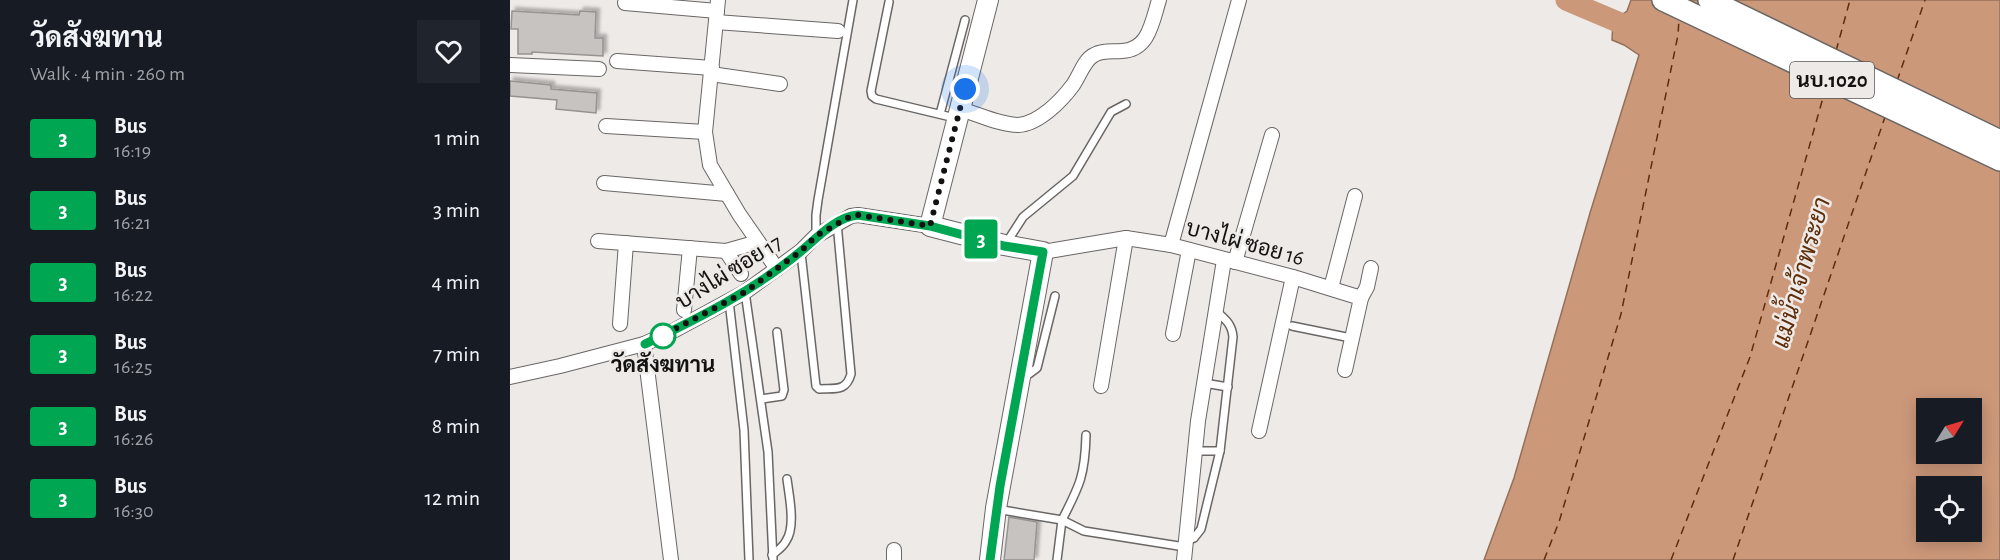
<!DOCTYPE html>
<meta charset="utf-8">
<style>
:root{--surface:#171b24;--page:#20242c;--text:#f1f3f6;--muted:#9ea1a6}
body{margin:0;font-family:"Alegreya Sans",Sarabun,sans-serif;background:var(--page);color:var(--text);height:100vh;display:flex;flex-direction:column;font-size:22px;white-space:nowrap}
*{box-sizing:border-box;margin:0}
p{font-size:20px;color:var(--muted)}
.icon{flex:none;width:33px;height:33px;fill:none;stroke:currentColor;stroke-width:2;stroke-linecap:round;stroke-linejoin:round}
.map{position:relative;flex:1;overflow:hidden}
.side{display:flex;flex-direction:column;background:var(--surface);width:510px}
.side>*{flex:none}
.badge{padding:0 12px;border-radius:4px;font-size:21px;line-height:39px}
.needle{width:39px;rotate:53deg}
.fabs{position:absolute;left:1406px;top:398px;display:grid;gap:12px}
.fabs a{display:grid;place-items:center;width:66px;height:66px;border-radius:0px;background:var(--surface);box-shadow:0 3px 15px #0003;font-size:30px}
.you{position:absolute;width:30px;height:30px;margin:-15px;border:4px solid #fff;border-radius:50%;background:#1a73e8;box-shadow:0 0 0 9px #1a73e833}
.map>.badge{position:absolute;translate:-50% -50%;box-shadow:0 0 0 3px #fff}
.round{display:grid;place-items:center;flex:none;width:63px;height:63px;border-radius:0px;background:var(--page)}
.summary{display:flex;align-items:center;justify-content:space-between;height:102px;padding:0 30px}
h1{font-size:28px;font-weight:700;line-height:45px}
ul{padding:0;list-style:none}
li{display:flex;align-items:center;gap:18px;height:72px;padding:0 30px}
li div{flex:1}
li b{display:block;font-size:22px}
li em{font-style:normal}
li .badge{min-width:66px;font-weight:700;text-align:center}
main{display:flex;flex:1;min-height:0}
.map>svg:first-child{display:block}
</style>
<main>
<section class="side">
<div class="summary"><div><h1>วัดสังฆทาน</h1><p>Walk · 4 min · 260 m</p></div><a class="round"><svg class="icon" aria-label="heart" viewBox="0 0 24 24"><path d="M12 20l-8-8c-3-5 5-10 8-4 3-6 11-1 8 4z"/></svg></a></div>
<ul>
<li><span class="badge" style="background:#00a651;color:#fff">3</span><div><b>Bus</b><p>16:19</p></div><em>1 min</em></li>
<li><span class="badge" style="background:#00a651;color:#fff">3</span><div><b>Bus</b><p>16:21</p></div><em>3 min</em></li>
<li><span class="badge" style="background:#00a651;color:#fff">3</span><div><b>Bus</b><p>16:22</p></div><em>4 min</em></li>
<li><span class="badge" style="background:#00a651;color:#fff">3</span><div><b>Bus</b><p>16:25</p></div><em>7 min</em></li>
<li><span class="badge" style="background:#00a651;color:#fff">3</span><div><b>Bus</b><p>16:26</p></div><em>8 min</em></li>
<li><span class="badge" style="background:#00a651;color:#fff">3</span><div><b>Bus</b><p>16:30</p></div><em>12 min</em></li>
</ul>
</section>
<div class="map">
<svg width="1490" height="560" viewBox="0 0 1490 560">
<defs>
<filter id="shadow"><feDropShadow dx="3.5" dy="-3.5" stdDeviation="1.5" flood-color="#0004"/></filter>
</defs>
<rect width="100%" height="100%" fill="#eeeae8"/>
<path fill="#cc987a" stroke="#94705a" stroke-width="1.5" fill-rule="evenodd" d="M 1121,0 L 1490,0 L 1490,560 L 974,560 L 1004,478 L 1080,213 L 1129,55 L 1114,45 L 1102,40 L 1103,21 L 1117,11 ZM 1416,408 L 1461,408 L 1461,453 L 1416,453 ZM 1416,486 L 1461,486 L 1461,531 L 1416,531 Z"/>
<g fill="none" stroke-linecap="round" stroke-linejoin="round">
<path stroke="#cc987a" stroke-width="21" d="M 1056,0 L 1129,31"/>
<g stroke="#5e2d0a" stroke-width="1.5" stroke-dasharray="8 6" stroke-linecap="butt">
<path d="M 1326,51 L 1340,0"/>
<path d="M 1387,81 L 1415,0"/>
<path d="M 1034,560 L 1049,522 L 1111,314 L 1168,35 L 1169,19"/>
<path d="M 1161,560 L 1240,357 L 1316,87"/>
<path d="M 1223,560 L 1375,117"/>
</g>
</g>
<g fill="#c7c3c1" stroke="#979391" stroke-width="1.5" filter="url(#shadow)">
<path d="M 2,11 L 69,15 L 70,11 L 86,12 L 85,38 L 93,38 L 93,56 L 22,52 L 22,54 L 8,54 L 8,29 L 1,29 Z"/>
<path d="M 0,81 L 41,85 L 41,89 L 87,93 L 86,113 L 46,109 L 47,100 L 0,96 Z"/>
<path d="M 499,517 L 527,522 L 524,560 L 494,560 Z"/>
</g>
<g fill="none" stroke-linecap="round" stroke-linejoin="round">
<defs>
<g id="lane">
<path d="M 379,2 L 361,91 L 362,96 L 366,99 L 445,118"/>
<path d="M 430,114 L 455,20"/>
<path d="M 306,236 L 306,215 L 308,200 L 343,0"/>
<path d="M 497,242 L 513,217 L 563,176 L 601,112 L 616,104"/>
<path d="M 291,253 L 306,386 L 309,389 C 325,388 336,392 341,374 L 327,223"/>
<path d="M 235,292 L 258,452 L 263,560"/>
<path d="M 219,301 L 234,430 L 239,560"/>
<path d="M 782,326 L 841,338"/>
<path d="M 513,373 L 519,374 L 527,368 L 545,296"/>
<path d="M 694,383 L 718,387"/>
<path d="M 251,399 L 272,396 L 274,390 L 267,332"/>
<path d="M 685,451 L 710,451"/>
<path d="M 486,509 L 552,520 C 570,485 575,475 576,435"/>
<path d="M 676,541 L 684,538 L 691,529 L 710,451 L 723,337 C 722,324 715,319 706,311"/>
<path d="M 262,555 C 267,551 273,547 276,541 C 286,527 279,495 277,479"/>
<path d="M 547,560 L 552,520 L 574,531 L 675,547"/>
</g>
<g id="street">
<path d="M 208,0 L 195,132 L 200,165 L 229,214 L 267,269"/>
<path d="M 115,3 L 207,11"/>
<path d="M 206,22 L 328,31"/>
<path d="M 107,61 L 202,68"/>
<path d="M 0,65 L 89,69"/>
<path d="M 201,74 L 270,84"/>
<path d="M 450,109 C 468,114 490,125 508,125 C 529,124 552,100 563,85 C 570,75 574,60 584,55 C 592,50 603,52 612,51 C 639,50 642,22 649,0"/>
<path d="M 96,126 L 195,132"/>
<path d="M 94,183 L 217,194"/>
<path d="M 88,241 L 216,251 L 248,242"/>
<path d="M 661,245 L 729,0"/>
<path d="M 216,251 L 231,274"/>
<path d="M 533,252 L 616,238 L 661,245 L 783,277 L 851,298 L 835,370"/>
<path d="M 725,262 L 762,135"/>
<path d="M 821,288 L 845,196"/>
<path d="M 851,298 L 857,287 L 861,268"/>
<path d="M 174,310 L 180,248"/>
<path d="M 110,324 L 116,243"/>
<path d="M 663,334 L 679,250"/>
<path d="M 134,344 L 161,560"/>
<path d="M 0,377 L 50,366 L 134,344 L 165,330 L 235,292 L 291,251 L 306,236 L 341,216 L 348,215 L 420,226"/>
<path d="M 591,386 L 616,238"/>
<path d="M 749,431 L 783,277"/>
<path d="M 384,560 L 384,550"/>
<path d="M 674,560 L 688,421 L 714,260"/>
</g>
<path id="secondary" d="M 478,0 L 420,226 L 494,245 L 533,252 L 486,508 L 480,560"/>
<g id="primary">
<path d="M 1153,0 L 1490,160"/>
<path d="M 1199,0 L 1490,141"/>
</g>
</defs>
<use href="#lane" stroke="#6a6665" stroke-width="10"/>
<use href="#street" stroke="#6a6665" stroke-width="16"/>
<use href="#secondary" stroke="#6a6665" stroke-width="22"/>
<use href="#primary" stroke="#6a6665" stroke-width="24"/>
<use href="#lane" stroke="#fff" stroke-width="7"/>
<use href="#street" stroke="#fff" stroke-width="14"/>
<use href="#secondary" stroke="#fff" stroke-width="20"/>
<use href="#primary" stroke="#fff" stroke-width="21"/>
</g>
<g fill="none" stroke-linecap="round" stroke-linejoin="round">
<defs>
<path id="line" d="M 135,344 C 189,318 243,291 290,252 C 306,239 325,217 348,215 L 420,226 L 494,246 L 533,252 L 490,486 L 480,560"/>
</defs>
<use href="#line" stroke="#fff" stroke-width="14"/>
<use href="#line" stroke="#00a651" stroke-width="9"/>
<path stroke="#131211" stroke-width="6" stroke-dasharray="0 10.8" d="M 153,336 L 150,337 L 235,292 L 291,251 L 306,236 L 341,216 L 348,215 L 420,226 L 455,89"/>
</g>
<circle fill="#fff" stroke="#00a651" stroke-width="3" cx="153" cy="336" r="12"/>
<g text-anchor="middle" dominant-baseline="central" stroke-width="5" stroke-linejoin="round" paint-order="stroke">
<rect fill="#eeeae8" stroke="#555352" stroke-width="1.5" x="1280" y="62" width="84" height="36" rx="4.5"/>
<g font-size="21" font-weight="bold" fill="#131211">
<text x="1322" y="80">นบ.1020</text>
</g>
<g font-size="22" fill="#131211" stroke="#eeeae8">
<text transform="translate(735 243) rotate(15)">บางไผ่ ซอย 16</text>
<text transform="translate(219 272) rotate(-32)">บางไผ่ ซอย 17</text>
</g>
<g font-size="22" font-weight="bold" fill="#131211" stroke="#eeeae8">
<text x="153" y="365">วัดสังฆทาน</text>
</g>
<g font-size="24" font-style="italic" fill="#5e2d0a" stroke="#eeeae8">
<text transform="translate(1292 273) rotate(-74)">แม่น้ำเจ้าพระยา</text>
</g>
</g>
</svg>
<div class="fabs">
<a><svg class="needle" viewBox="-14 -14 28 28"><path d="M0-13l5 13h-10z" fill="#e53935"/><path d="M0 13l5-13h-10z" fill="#9ea1a6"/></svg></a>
<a><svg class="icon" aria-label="locate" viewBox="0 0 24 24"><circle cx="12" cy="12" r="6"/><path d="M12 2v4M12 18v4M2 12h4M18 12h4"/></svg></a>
</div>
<div class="you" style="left:455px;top:89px"></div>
<b class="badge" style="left:471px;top:239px;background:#00a651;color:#fff">3</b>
</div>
</main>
